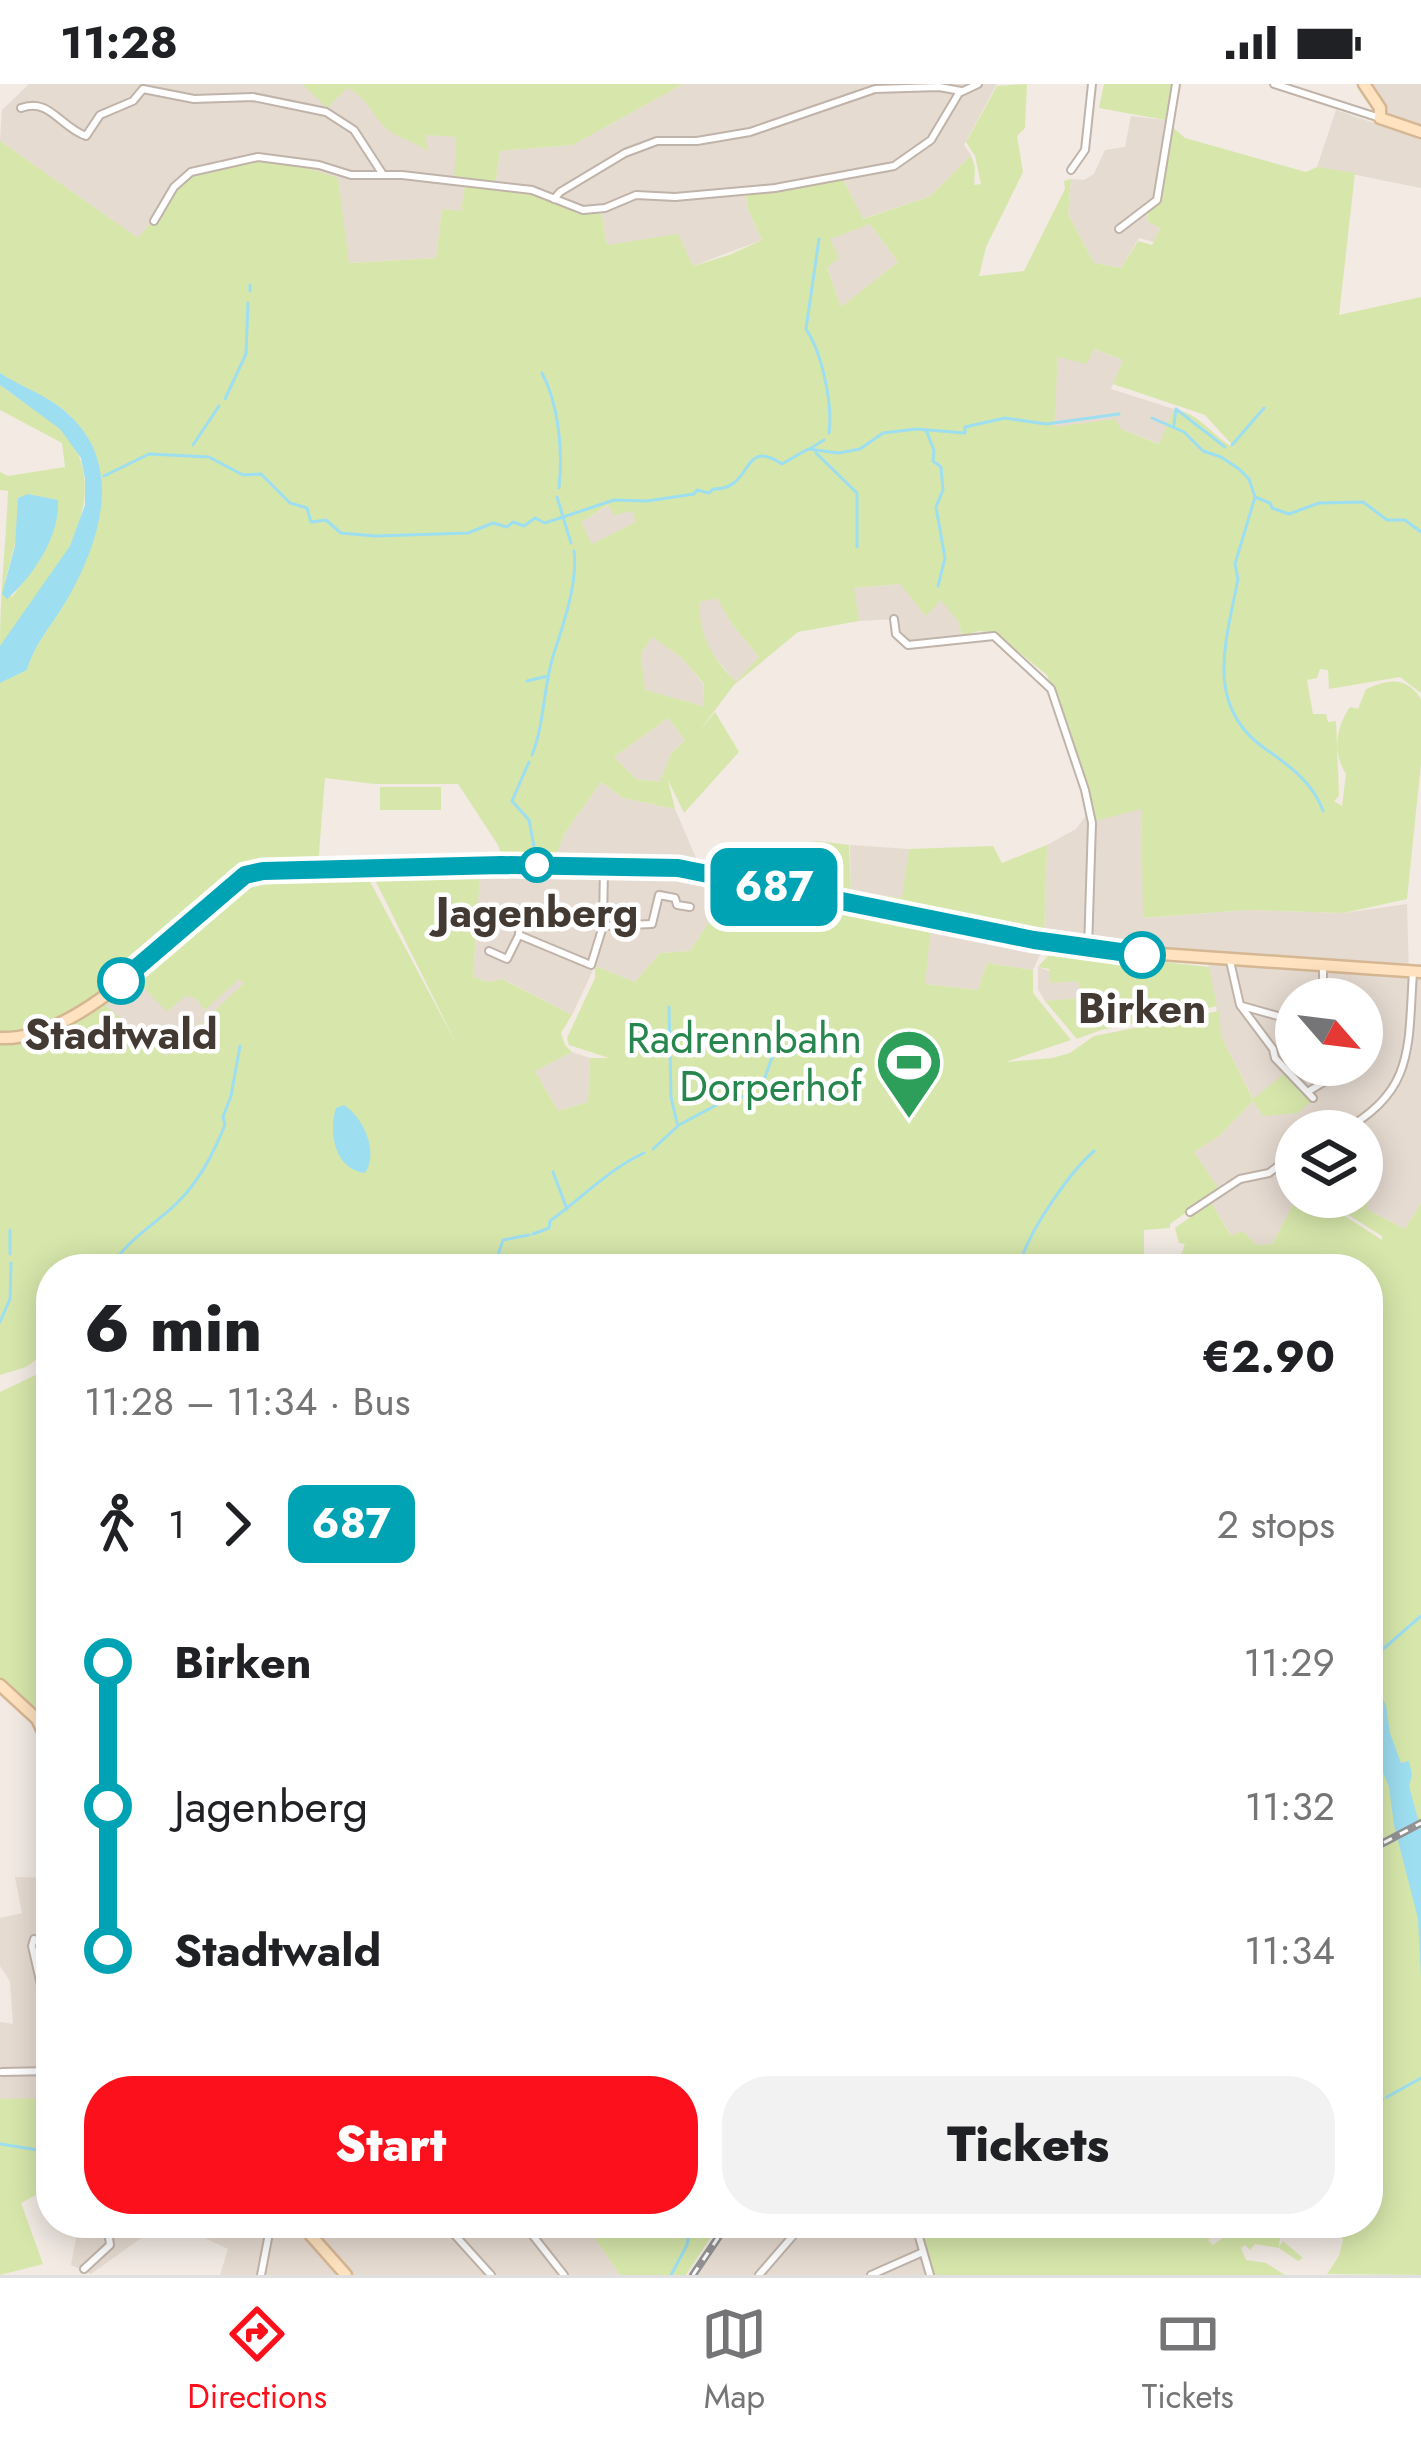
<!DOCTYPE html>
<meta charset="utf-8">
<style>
:root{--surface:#fff;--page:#f2f2f2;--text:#202124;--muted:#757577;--line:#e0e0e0;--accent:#fb101b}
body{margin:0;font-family:Jost,sans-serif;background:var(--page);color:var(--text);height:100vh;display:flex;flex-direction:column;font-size:45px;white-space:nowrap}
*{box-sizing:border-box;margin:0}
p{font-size:39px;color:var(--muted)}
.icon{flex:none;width:66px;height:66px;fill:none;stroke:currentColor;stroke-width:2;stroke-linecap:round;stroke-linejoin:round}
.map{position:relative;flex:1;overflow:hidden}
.sheet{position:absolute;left:36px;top:1170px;width:1347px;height:984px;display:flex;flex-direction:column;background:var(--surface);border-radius:48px;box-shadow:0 6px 30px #0003}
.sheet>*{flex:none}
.badge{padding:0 24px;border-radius:18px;font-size:42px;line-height:78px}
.needle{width:78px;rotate:118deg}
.controls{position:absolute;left:1275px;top:894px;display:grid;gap:24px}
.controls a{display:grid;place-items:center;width:108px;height:108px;border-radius:50%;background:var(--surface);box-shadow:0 6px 30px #0003;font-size:60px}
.map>.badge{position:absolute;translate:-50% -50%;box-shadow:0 0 0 6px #fff}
.legs{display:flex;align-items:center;gap:18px;height:132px;padding:0 48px;font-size:39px}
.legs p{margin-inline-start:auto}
.overview{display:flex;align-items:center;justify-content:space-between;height:204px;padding:0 48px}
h1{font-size:66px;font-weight:800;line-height:90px}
.primary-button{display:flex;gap:24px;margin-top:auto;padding:24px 48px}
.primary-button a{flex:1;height:138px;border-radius:48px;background:var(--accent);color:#fff;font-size:48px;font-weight:800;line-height:138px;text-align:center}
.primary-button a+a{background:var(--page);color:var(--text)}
ul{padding:0 48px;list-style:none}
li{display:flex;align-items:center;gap:42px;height:144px;font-size:45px}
li i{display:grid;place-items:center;width:18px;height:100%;margin:0 15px;background:currentColor}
li i::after{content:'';width:30px;height:30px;margin:-15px;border:9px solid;border-radius:50%;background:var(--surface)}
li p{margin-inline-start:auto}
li:first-child i{background:linear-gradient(#0000 50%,currentColor 0)}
li:last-child i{background:linear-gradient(currentColor 50%,#0000 0)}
.status{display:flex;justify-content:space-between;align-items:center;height:84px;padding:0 60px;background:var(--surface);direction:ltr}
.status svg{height:33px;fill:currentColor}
.tabs{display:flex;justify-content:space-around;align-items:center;height:168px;border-top:3px solid var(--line);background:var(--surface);font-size:33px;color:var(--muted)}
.tabs a{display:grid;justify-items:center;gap:6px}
.tabs .selected{color:var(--accent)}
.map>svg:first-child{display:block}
</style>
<div class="status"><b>11:28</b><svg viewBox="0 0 49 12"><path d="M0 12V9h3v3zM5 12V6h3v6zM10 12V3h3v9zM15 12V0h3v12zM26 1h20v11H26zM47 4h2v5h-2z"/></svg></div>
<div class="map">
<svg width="1421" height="2191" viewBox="0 0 1421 2191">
<rect width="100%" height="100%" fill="#f2eae3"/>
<g fill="#e6dbd1" fill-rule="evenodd">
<path d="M 29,0 L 302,0 L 327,23 L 347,3 L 358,8 L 387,45 L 404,50 L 425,66 L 425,51 L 456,52 L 465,101 L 461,128 L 442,125 L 436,174 L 348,179 L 338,94 L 165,120 L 139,155 L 0,57 L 2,26 Z"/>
<path d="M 683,0 L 997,0 L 964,61 L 971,71 L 931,112 L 862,135 L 841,90 L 745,106 L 747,123 L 762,156 L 693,182 L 607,161 L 600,123 L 581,123 L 537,103 L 496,97 L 500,67 L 573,61 Z"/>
<path d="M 1366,0 L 1421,0 L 1421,44 L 1386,32 Z"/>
<path d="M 1336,26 L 1421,55 L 1421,104 L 1317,83 Z"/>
<path d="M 1131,32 L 1165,36 L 1155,113 L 1147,125 L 1147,137 L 1160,143 L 1154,158 L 1139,154 L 1121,184 L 1094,179 L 1068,130 L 1071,95 L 1084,96 L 1094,90 L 1105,66 L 1125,63 Z"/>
<path d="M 870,140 L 898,178 L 841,224 L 827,182 L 839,174 L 829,155 Z"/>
<path d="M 1093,265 L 1123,276 L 1111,305 L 1174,325 L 1160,360 L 1121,345 L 1053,343 L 1058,272 Z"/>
<path d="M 609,421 L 621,428 L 631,426 L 637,438 L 592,461 L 581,438 Z"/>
<path d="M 901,500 L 941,515 L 959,539 L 962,552 L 905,559 L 898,553 L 896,535 L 859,537 L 853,504 Z"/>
<path d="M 717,513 L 731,539 L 759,573 L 736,599 L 707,563 L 699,539 L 699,518 Z"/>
<path d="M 652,552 L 681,573 L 704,601 L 703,622 L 644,606 L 641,570 Z"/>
<path d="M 668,634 L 685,656 L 671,670 L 661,698 L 636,695 L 614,673 Z"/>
<path d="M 601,698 L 623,714 L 675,725 L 697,776 L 698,794 L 727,801 L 721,820 L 690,867 L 660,869 L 635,898 L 595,882 L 572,931 L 503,895 L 489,898 L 473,893 L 480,789 L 555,788 L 555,774 L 565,749 Z"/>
<path d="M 1141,725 L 1144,834 L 1247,826 L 1344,829 L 1407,820 L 1409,893 L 1421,895 L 1421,1119 L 1405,1145 L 1366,1125 L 1375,1100 L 1362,1098 L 1362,1047 L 1296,1047 L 1297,1113 L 1272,1160 L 1256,1161 L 1232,1153 L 1211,1118 L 1221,1109 L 1194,1068 L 1219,1052 L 1254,1016 L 1221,952 L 1207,872 L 1044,854 L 1047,761 L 1076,745 L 1088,729 ZM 1296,915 L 1362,915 L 1362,981 L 1296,981 Z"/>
<path d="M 850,761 L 909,765 L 903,814 L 851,807 Z"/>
<path d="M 931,844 L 1043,864 L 1033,886 L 987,879 L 978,906 L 924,900 Z"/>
<path d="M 229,882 L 244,899 L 166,972 L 105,922 L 136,894 L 185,912 Z"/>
<path d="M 1038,883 L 1078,897 L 1082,915 L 1045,917 L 1038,905 Z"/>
<path d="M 572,968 L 590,974 L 588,1018 L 558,1027 L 535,987 Z"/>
<path d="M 15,1793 L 51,1794 L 51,2015 L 0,2015 L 0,1938 L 13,1940 L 10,1897 L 0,1882 L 0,1834 L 22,1829 Z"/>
<path d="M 79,2139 L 162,2139 L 91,2190 L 71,2181 Z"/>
<path d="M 173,2139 L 584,2139 L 620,2191 L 220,2191 L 228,2165 Z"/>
<path d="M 733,2139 L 909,2139 L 927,2191 L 698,2191 Z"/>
</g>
<g fill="#d7e7ab" fill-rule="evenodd">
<path d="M 302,0 L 683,0 L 573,61 L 500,67 L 495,104 L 529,108 L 577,127 L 601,128 L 607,161 L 678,150 L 693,182 L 729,171 L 762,156 L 747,123 L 746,111 L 843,95 L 863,135 L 931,112 L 971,71 L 975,84 L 974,101 L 981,100 L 975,72 L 966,58 L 997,2 L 1027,0 L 1025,44 L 1017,52 L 1023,88 L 986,163 L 979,192 L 1024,187 L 1065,105 L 1064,97 L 1071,95 L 1068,130 L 1094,179 L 1121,184 L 1138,157 L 1152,161 L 1160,144 L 1147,137 L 1148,128 L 1161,111 L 1170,41 L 1185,54 L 1306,88 L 1317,83 L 1355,89 L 1339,231 L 1421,213 L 1421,609 L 1400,593 L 1329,605 L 1328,586 L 1320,585 L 1317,594 L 1307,596 L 1313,630 L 1326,630 L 1328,638 L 1336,637 L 1339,712 L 1334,717 L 1342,722 L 1346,690 C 1332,669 1336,643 1350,623 L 1358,625 L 1366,605 C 1389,595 1406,592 1421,615 L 1421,679 L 1407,815 L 1344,829 L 1247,826 L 1143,834 L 1141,725 L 1095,737 L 1077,674 L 1047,591 L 995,549 L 979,547 L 962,552 L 959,539 L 941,516 L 926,532 L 900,500 L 854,504 L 859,537 L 798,548 L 734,601 L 700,646 L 715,628 L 739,668 L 684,729 L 668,696 L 675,725 L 623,714 L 601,698 L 565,749 L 555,774 L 502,774 L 498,761 L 458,700 L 375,700 L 325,694 L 318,781 L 266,783 L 193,830 L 202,838 L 252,796 L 367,792 L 457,961 L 373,792 L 480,789 L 473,893 L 489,898 L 502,895 L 572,931 L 561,949 L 565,961 L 572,968 L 535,987 L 558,1027 L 588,1018 L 590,974 L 609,974 L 569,961 L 567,954 L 595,894 L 595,882 L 635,898 L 660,869 L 690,867 L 721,820 L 727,801 L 931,844 L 925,900 L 978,906 L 987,879 L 1033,886 L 1033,909 L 1071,956 L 1006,978 L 1052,974 L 1070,969 L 1094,952 L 1219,927 L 1221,952 L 1253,1015 L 1285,989 L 1312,1017 L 1298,1029 L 1263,1032 L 1253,1017 L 1219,1052 L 1194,1068 L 1219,1105 L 1170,1140 L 1170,1144 L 1144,1146 L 1144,1185 L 51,1185 L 51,1273 L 44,1278 L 37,1275 L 26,1283 L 0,1291 L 0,599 L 27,586 C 35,558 54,539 68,514 C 99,454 123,367 57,321 C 39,309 18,301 0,289 L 0,57 L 138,154 L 153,136 L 157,139 C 189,59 269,70 338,94 L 349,179 L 436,174 L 442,125 L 461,127 L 465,102 L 454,99 L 456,53 L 426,51 L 427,67 C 413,57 404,56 391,48 C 373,36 368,12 347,4 L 327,24 ZM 870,140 L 898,178 L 841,223 L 827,183 L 839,174 L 830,155 ZM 1094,265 L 1123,276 L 1113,300 L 1205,331 L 1235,364 C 1212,353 1202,330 1174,325 L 1159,360 L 1121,345 L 1115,335 L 1054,343 L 1058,273 L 1087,280 ZM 608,421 L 614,431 L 632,427 L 636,438 L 592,460 L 581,438 ZM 717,514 L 731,539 L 759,573 L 736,598 C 713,575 699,552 699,518 ZM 652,553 L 681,573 L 704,600 L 703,622 L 645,606 L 641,570 ZM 668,634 L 685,656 L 671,670 L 660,698 L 636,695 L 614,673 ZM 135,894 L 167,928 L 185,912 L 195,914 L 205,926 L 239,895 L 244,899 L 166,972 L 106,922 Z"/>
<path d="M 1104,0 L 1174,0 L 1165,36 L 1099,24 Z"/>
<path d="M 0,301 C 19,317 44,329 61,346 C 125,410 45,510 0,562 C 0,509 6,459 8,407 L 0,406 L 0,388 L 8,392 L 65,383 L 62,359 L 0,326 ZM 28,410 L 57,416 L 39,477 L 12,513 L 5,498 Z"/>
<rect x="380" y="703" width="61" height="23"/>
<path d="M 818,757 L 849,761 L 851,807 L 902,814 L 909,765 L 993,762 L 1002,779 L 1047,761 L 1044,854 L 829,812 L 829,800 L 816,799 L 815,809 L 741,793 L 746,767 Z"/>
<path d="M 1053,866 L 1209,883 L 1217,922 L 1101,946 L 1077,955 L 1045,917 L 1081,914 L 1078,897 L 1050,899 L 1049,885 L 1038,883 Z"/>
<path d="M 1362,1098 L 1376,1100 L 1366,1125 L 1405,1145 L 1421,1119 L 1421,2191 L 1327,2190 L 1339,2172 L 1343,2156 L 1336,2142 L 1326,2139 L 1368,2139 L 1368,1772 L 1386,1762 L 1384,1756 L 1368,1764 L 1368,1185 L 1176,1185 L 1185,1160 L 1179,1159 L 1175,1144 L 1211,1118 L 1231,1152 L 1243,1147 L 1256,1161 L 1272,1160 L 1297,1113 L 1325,1113 L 1324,1135 L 1329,1127 L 1340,1129 L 1382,1156 L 1382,1152 L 1342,1127 L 1330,1124 L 1331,1113 L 1362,1113 Z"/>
<path d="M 44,1287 L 51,1287 L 51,1644 L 0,1597 L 0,1308 Z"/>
<path d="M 43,2014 L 43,2047 L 51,2050 L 51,2103 L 21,2119 L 43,2180 L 0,2191 L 0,2015 Z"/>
<path d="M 584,2139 L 720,2139 L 686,2191 L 620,2191 Z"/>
<path d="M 918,2139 L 1211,2139 L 1213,2142 L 1209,2146 L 1213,2152 L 1208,2156 L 1213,2161 L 1227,2151 L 1227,2144 L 1233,2142 L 1239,2150 L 1243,2148 L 1238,2139 L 1263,2139 L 1280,2152 L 1279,2163 L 1283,2157 L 1303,2174 L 1298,2177 L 1279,2164 L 1255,2160 L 1250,2166 L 1245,2161 L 1241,2164 L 1246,2176 L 1266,2179 L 1285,2191 L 934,2191 Z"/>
</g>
<g fill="#9ddef0">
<path d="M 0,289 C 18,301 39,308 57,321 C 126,371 104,450 68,514 C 54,539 35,558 27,586 L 0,599 L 0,562 L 70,462 L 85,421 L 85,394 L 81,374 L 60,345 L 0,301 Z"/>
<path d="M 28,410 L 58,416 C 60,453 33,492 7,515 L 2,510 L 15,462 L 18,414 Z"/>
<path d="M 344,1021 C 364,1034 379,1069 365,1089 C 335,1086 328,1049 336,1024 Z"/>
<path d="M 1368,1588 L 1386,1621 L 1390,1649 L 1401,1679 L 1409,1677 L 1412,1691 L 1409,1702 L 1421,1746 L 1421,1893 L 1418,1835 L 1394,1741 L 1389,1703 L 1368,1651 Z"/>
</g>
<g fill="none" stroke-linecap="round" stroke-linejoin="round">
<g stroke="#9ddef0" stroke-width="3">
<path d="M 819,155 L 806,245 C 822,269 833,320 829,349"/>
<path d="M 250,207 L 250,201"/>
<path d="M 542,289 C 559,321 563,368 559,404"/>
<path d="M 225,315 L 246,270 L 248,219"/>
<path d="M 1152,334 L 1184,348 L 1203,367 L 1221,373 L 1239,385 L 1249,395 L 1255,413 L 1270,419 L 1272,424 L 1289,430 L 1319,419 L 1363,418 L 1387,436 L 1405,436 L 1421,448"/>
<path d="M 1174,341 L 1176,325 L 1225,363"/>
<path d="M 926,346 L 934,366 L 933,377 L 941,383 L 943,406 L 936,423 L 945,474 L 938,502"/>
<path d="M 193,361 L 219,322"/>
<path d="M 1232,361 L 1264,324"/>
<path d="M 811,364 L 824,356"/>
<path d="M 816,369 L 857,409 L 857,463"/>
<path d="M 104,392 L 149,370 L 209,373 L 243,391 L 261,390 L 290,419 L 307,424 L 311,438 L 326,436 L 341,449 L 375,452 L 468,449 L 493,439 L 507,443 L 513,438 L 524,442 L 535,434 L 545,439 L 614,416 L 647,417 L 694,410 L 697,406 L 709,409 L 713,405 C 755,406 740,352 782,380 L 808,365 L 838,369 L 860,365 L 883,349 L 916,345 L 965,349 L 965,343 L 1005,334 L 1046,340 L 1119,330"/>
<path d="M 557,413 L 571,459"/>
<path d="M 1255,413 L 1235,480 L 1238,495 C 1226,558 1203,623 1267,666 C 1290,682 1314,700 1323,727"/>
<path d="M 527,597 L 548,592"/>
<path d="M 532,671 C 545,638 543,603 554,569 C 564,539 578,497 574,467"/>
<path d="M 529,678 L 512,717 L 529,736 L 535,768"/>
<path d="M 669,923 L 671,1013 L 677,1039"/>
<path d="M 762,1002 L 777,959"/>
<path d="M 653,1065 L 679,1041 L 735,1011 L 742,1013 L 754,1007"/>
<path d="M 553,1088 L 567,1125"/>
<path d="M 10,1146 L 10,1170"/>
<path d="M 533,1150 L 549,1144 L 550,1137 C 582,1114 609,1085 644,1069"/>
<path d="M 110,1185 C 125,1157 154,1141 176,1120 C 199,1098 213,1070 225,1041 L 223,1033 L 231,1012 L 240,962"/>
<path d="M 479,1185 L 498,1171 L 503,1156 L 529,1151"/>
<path d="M 1019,1185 C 1024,1153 1069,1089 1094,1067"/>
<path d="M 0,1238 L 10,1215 L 11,1179"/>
<path d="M 1368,1572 L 1374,1573 L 1421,1532"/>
<path d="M 1387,2013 L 1421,1994"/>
<path d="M 1368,2027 L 1383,2015"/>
<path d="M 0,2060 L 51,2068"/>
<path d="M 671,2191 L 687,2161 L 691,2139"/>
</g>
<path stroke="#297e97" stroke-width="3" stroke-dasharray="15 12" stroke-linecap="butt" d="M 1368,1587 L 1378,1587"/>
<defs>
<g id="street">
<path d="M 1274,0 L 1380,34"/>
<path d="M 21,24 C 49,13 60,43 86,52 L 100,31 L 133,17 L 143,5 L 194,15 L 253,13 L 326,28 L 354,46 L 382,89"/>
<path d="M 1071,86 L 1085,66 L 1092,0"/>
<path d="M 554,115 L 560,108 L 625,69 L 657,57 L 697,57 L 750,48 L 875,5 L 939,3 L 961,7"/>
<path d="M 154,137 L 174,103 L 191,88 L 258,73 L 319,81 L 351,91 L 402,91 L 532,106 L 583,126 L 605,124 L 636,111 L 675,113 L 775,104 L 894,82 L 931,56 L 959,9 L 978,0"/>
<path d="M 1119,145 L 1157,116 L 1176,0"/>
<path d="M 894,535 L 896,550 L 908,561 L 994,552 L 1051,605 L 1085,706 L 1092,739 L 1088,865"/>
<path d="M 492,827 L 520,828 L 519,850"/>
<path d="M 603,842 L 652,840 L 659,811 L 675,814 L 677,821 L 690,823"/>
<path d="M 489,867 L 507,875 L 519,851 L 591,881 L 603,842 L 604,782"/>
<path d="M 1230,877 L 1240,921 L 1273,965 L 1275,974 L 1313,1014"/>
<path d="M 1323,882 L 1323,915"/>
<path d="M 1242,922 L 1296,937"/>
<path d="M 1309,1007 L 1339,989 L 1335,981"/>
<path d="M 1342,1047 C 1415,1008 1408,963 1413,888"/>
<path d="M 1190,1128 L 1240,1095 L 1269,1089 L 1296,1068"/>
<path d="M 34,1855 L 32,1862 L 46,1923 L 51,1976"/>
<path d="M 2,1988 L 51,1987"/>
<path d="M 444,2139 L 491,2191"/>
<path d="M 523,2139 L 564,2191"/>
<path d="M 915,2139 L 930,2191"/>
<path d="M 84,2185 L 110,2161 L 107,2139"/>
<path d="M 261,2191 L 271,2139"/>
<path d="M 759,2191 L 804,2139"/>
<path d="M 871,2191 L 923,2168"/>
</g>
<g id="secondary">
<path d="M 1364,0 L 1380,24 L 1380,34 L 1421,48"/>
<path d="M 0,954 C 79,958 174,850 233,799 L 263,787 L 501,781 L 665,783 L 1088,865 L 1421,888"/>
<path d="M 0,1601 L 37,1635 L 51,1664"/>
<path d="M 300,2139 L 346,2191"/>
</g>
</defs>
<use href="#street" stroke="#c0b3a9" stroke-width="10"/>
<use href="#secondary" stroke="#d6b794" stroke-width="15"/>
<use href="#street" stroke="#fff" stroke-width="6"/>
<use href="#secondary" stroke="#ffe3c0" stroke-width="10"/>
<defs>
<g id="rail">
<path d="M 1368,1767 L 1421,1739"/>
<path d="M 693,2191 L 728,2139"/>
</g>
</defs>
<use href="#rail" stroke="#939393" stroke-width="8"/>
<use href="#rail" stroke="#fff" stroke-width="3" stroke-dasharray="9" stroke-linecap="butt"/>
</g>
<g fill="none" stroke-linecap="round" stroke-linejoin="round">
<defs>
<path id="line-1" d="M 121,897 L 245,791 L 263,787 L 502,781 L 678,784 L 1034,856 L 1142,871"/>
</defs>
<use href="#line-1" stroke="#fff" stroke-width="27"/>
<use href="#line-1" stroke="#00a3b4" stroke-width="18"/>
</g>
<defs>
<symbol id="stadium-pin" viewBox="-11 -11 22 30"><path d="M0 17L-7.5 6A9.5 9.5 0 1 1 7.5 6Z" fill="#2e9e5b" stroke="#fff"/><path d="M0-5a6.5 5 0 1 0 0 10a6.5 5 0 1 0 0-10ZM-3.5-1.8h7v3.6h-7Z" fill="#fff"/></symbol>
</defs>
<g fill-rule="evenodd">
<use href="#stadium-pin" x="871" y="940" width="76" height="104"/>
</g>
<g fill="#fff" stroke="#00a3b4" stroke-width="6">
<circle cx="537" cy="781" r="15"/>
<circle cx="1142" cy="871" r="21"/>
<circle cx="121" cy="897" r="21"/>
</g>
<g text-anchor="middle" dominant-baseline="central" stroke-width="9" stroke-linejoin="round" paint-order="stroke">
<g font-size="42" font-weight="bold" fill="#433a33" stroke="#fff">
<text x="537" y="828">Jagenberg</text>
<text x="1142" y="924">Birken</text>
<text x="121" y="950">Stadtwald</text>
</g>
<g font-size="42" fill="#27864d" stroke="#fff" text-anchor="end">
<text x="862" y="954">Radrennbahn<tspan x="862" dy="48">Dorperhof</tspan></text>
</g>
</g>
</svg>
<div class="controls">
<a><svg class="needle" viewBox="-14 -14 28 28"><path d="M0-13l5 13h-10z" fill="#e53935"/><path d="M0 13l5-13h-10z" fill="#757577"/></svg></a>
<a><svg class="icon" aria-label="layers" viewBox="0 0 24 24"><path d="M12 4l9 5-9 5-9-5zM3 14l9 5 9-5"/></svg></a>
</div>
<b class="badge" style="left:774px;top:803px;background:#00a3b4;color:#fff">687</b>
<section class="sheet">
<div class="overview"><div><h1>6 min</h1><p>11:28 – 11:34 · Bus</p></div><b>€2.90</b></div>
<div class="legs"><svg class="icon" aria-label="walk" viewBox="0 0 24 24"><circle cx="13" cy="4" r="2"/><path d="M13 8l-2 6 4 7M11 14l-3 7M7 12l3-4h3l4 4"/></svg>1<svg class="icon" aria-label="forward" viewBox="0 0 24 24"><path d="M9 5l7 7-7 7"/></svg><b class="badge" style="background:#00a3b4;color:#fff">687</b><p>2 stops</p></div>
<ul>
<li><i style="color:#00a3b4"></i><b>Birken</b><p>11:29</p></li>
<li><i style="color:#00a3b4"></i><span>Jagenberg</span><p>11:32</p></li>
<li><i style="color:#00a3b4"></i><b>Stadtwald</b><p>11:34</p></li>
</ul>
<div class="primary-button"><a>Start</a><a>Tickets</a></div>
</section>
</div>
<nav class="tabs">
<a class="selected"><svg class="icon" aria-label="directions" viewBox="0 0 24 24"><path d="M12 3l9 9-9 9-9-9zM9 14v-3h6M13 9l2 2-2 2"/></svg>Directions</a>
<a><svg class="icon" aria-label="map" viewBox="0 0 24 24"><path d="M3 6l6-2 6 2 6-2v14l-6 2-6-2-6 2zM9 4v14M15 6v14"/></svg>Map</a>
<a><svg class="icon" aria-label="tickets" viewBox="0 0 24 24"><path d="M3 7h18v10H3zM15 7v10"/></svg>Tickets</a>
</nav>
